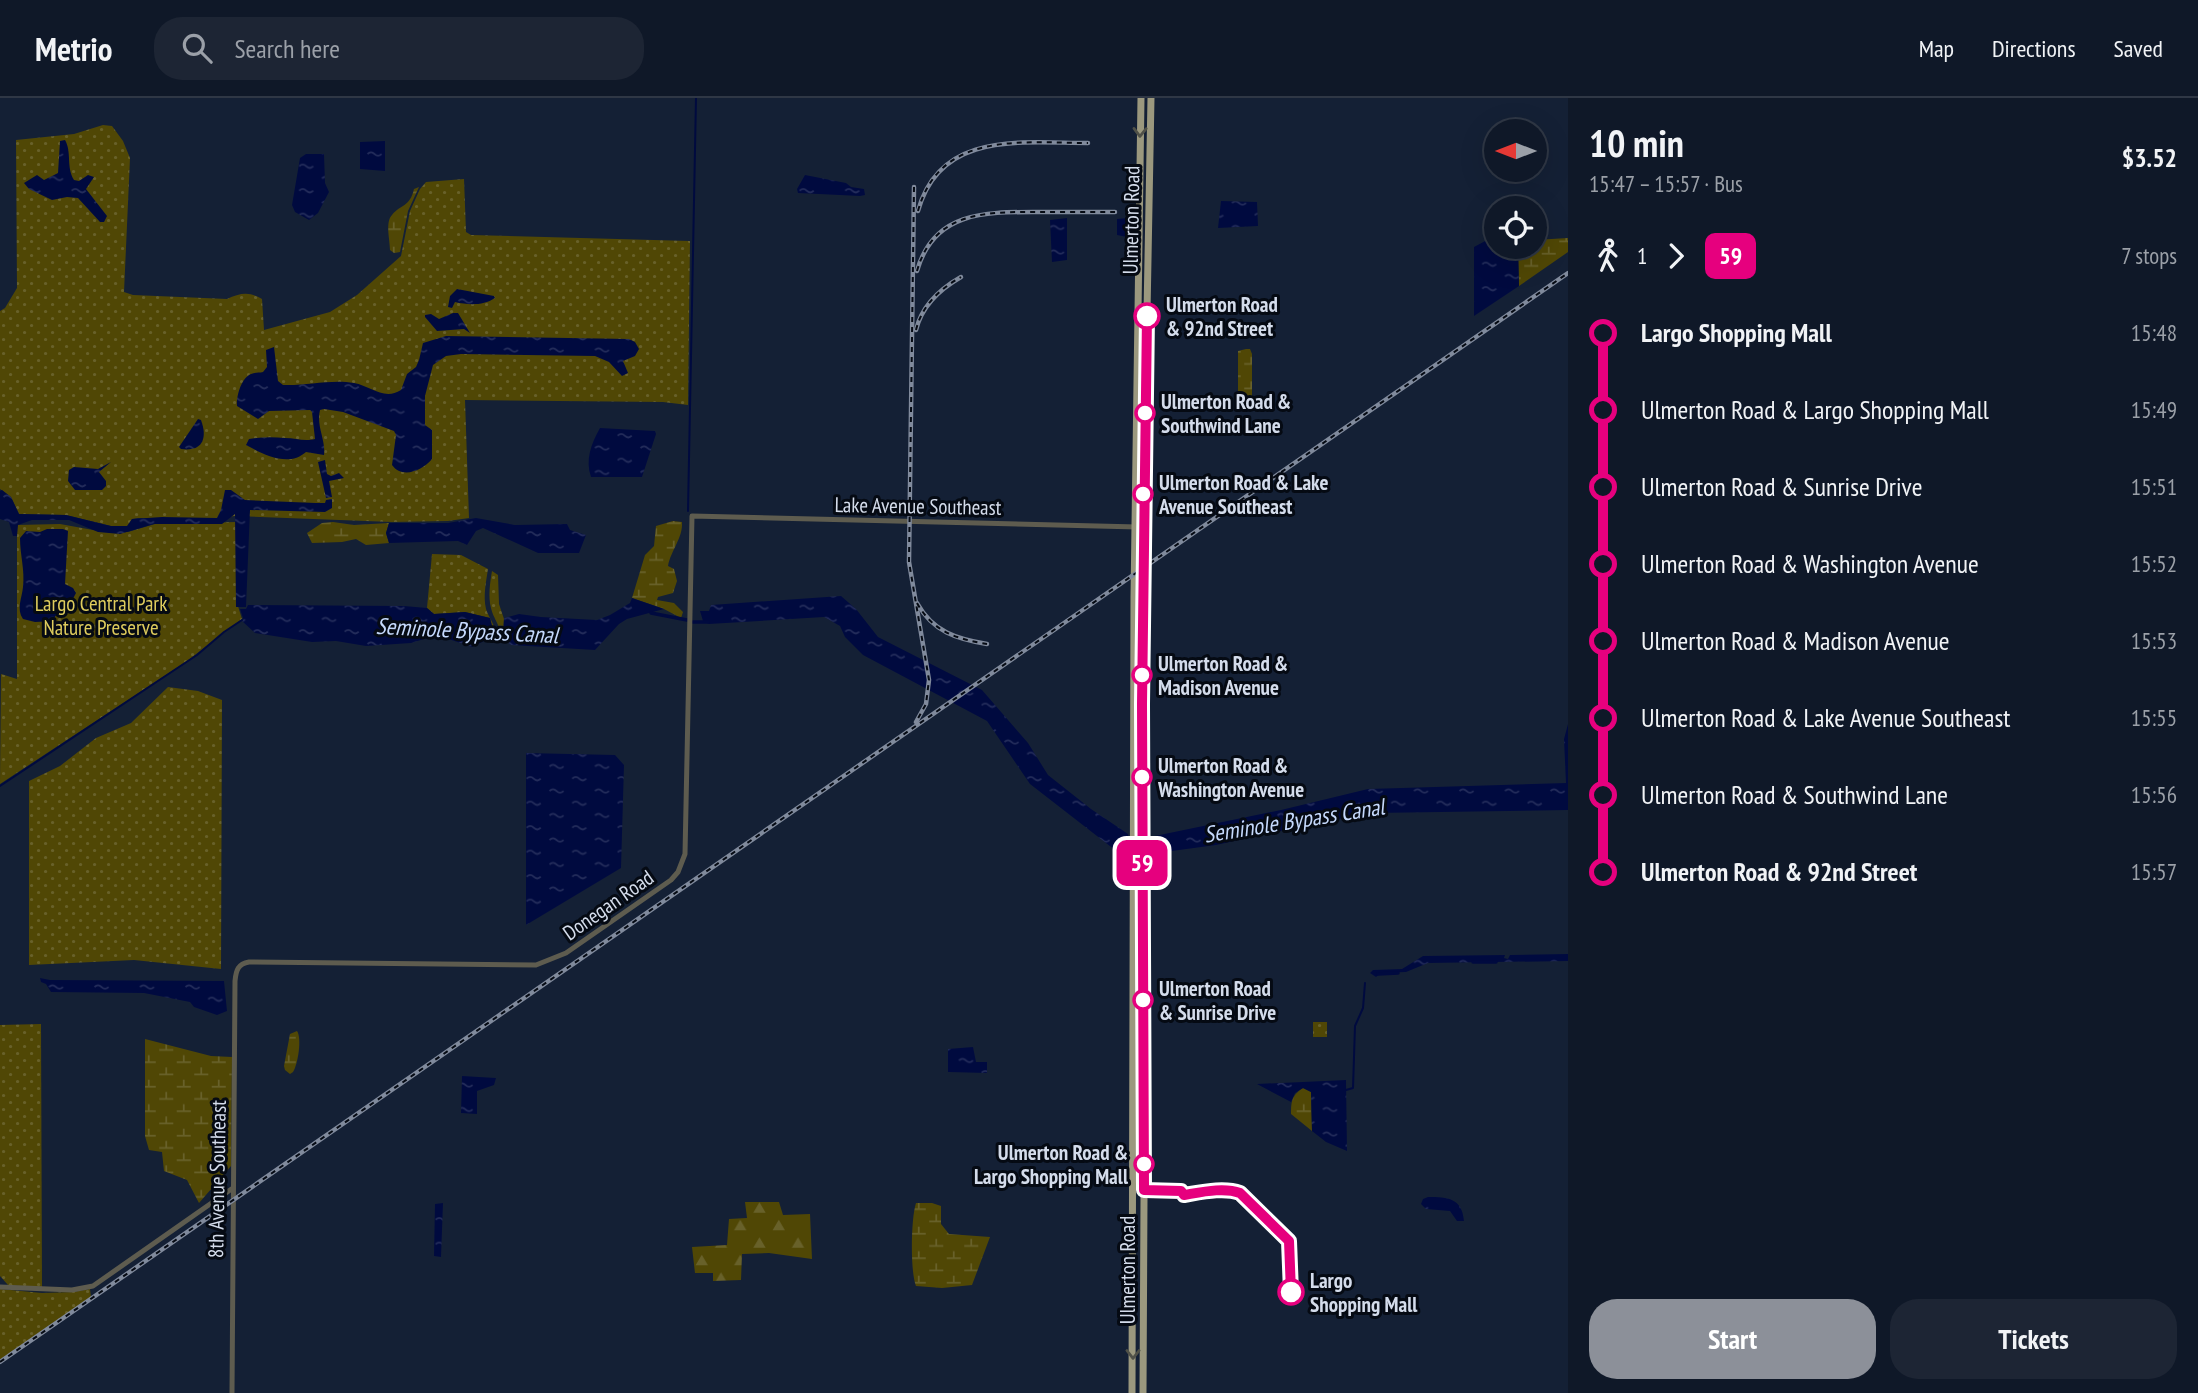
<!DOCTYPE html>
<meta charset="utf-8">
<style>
:root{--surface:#0f1828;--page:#1d2534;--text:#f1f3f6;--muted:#9ba0a8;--line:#2f3745;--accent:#8c9099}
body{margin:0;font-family:"PT Sans Narrow",sans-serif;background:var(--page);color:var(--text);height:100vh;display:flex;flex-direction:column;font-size:26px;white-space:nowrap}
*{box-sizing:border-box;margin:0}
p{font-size:23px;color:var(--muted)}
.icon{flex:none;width:38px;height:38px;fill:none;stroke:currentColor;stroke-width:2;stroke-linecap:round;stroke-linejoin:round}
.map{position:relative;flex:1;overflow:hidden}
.panel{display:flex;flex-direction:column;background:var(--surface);width:630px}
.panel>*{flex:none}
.badge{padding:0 14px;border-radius:10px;font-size:24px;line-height:46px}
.needle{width:46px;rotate:270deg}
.tools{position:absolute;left:1484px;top:21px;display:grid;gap:14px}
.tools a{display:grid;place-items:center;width:63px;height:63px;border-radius:50%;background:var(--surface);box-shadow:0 7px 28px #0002,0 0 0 2px var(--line);font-size:35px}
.map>.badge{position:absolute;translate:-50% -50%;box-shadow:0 0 0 4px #fff}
.legs{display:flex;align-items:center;gap:10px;height:77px;padding:0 21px;font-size:23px}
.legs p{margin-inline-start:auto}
.head{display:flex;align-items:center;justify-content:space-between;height:119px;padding:0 21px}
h1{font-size:38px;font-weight:800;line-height:52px}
.action{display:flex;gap:14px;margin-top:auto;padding:14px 21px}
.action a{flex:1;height:80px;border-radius:28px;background:var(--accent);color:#fff;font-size:28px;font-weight:800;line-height:80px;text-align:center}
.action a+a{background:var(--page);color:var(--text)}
ul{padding:0 21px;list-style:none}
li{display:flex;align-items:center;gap:24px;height:77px;font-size:26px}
li i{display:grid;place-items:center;width:10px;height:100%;margin:0 9px;background:currentColor}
li i::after{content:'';width:18px;height:18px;margin:-9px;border:5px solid;border-radius:50%;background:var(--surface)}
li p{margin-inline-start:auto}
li:first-child i{background:linear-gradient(#0000 50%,currentColor 0)}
li:last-child i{background:linear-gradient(currentColor 50%,#0000 0)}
header{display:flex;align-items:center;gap:42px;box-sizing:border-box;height:98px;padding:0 35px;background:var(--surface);border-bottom:2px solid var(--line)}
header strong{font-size:33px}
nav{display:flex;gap:38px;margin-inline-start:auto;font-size:24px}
.search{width:490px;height:63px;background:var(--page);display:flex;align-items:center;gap:18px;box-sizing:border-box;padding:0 24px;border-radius:28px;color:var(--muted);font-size:26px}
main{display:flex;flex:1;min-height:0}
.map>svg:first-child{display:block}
</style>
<header>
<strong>Metrio</strong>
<div class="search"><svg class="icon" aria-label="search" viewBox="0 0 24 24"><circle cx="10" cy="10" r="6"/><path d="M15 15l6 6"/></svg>Search here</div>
<nav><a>Map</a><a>Directions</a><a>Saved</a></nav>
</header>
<main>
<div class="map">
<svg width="1568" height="1295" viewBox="0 0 1568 1295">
<defs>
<pattern id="grass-dots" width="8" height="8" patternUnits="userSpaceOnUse" patternTransform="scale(1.75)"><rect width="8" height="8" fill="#504705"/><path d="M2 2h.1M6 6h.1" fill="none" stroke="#68612a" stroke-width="1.8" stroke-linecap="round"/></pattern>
<pattern id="forest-firs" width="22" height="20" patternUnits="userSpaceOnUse" patternTransform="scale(1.75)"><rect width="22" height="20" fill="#504705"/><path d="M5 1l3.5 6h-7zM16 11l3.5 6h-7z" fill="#68612a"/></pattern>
<pattern id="wetland-marsh" width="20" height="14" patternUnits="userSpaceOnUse" patternTransform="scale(1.75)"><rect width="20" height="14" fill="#504705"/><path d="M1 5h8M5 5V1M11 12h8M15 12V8" fill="none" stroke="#68612a"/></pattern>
<pattern id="water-ripples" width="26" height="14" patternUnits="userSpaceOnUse" patternTransform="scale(1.75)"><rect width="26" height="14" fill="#000a3f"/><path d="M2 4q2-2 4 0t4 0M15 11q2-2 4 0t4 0" fill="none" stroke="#242d5b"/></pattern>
</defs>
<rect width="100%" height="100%" fill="#142035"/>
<g fill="url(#grass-dots)">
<path d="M 103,27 L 112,28 L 123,43 L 130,60 L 124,194 L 133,197 L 227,201 C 240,195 249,193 262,201 L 264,232 L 330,214 L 357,197 L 401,158 L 410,113 L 420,91 L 426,84 L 464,81 L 466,134 L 471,137 L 690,143 L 688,307 L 663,304 L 465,302 L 469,420 L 448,423 L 392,424 L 235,418 L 213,421 L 138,420 L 132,421 L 128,428 L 111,428 L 66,417 L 19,416 L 11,399 L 0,391 L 0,213 L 5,210 L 17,190 L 16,42 L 74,36 Z"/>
<path d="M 236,424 L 237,505 L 242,521 L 187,563 L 0,686 L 1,576 L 17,581 L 17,427 L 60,426 L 93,432 L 128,434 L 155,426 Z"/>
<path d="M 432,456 L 461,457 L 488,471 C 486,484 483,498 486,511 C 489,521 496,526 495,538 L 490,520 L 465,514 L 434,516 L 427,510 Z"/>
<path d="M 492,473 L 498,477 L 499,506 L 504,521 L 503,537 L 500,537 C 500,526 493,520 491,510 C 488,498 490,485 492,473 Z"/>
<path d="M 168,589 L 198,593 L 222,602 L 221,871 L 134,862 L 29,867 L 29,683 L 60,668 L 96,640 L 131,625 Z"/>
<rect x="1313" y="924" width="14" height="15"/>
<path d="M 41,926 L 42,1190 L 8,1187 L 0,1178 L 0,927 Z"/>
<path d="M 0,1191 L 42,1195 L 73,1194 L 90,1191 L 91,1199 L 37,1241 L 31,1242 L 0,1263 Z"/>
</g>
<path fill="url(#forest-firs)" d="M 745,1104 L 779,1104 L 783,1117 L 810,1116 L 812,1161 L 769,1155 L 742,1156 L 741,1182 L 713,1183 L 713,1175 L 695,1175 L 692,1149 L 727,1147 L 729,1121 L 747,1120 Z"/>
<g fill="url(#wetland-marsh)">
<path d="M 419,89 L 408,113 L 400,154 L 394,155 L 390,152 C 390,142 385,124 392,117 C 401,106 410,109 414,91 Z"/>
<path d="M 1568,140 L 1568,154 L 1519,188 L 1518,149 L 1535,149 L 1535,142 Z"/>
<path d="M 1246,251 L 1250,251 L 1252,256 L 1252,305 L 1238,307 L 1238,253 Z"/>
<path d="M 673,423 L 682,424 C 683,440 671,452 668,468 L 674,471 L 677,483 L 673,495 L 658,499 L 657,502 L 674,505 L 683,514 L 681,520 L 664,511 L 632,500 L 645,457 L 654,448 L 656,428 Z"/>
<path d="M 333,424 L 354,427 L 389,425 L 386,435 L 389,445 L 366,447 L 356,441 L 342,444 L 312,445 L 307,435 L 322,425 Z"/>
<path d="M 297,933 C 302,940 298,966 293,974 L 290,976 L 285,972 L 284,968 L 290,936 Z"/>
<path d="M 145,941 L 211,958 L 232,959 L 231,1068 L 199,1105 L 187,1082 L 164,1073 L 162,1054 L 149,1052 L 145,1038 Z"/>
<path d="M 1303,990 L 1311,994 L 1312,1033 L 1291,1016 C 1291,1003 1292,997 1303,990 Z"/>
<path d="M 916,1105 L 932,1105 L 941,1108 L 941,1126 L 949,1136 L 990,1139 L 972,1187 L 942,1190 L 916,1188 C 910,1173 911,1120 916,1105 Z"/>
</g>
<g fill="url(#water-ripples)">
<path d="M 65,42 C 72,54 66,69 74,82 L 79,83 L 88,77 L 94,79 L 86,91 L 107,118 L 104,124 L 100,124 L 78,100 L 67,99 L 52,102 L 29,91 L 24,85 L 37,77 L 44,82 L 58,75 L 60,43 Z"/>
<path d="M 385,43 L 385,73 L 360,71 L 360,44 Z"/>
<path d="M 306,56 L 324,56 L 325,85 L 329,94 L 318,115 L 309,122 L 295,114 L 292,107 L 300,60 Z"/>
<path d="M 805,77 L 846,85 L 851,89 L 864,91 L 865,97 L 860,98 L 798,95 L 797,91 Z"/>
<path d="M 1221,103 L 1257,104 L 1258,128 L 1218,130 Z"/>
<path d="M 1067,120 L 1067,162 L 1052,164 L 1050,122 Z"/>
<path d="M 1128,120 L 1127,139 L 1117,137 L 1117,121 Z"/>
<path d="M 1489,141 L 1496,141 L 1496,149 L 1518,149 L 1519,188 L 1474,218 L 1474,149 Z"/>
<path d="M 457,191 L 494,198 L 495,200 C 483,208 468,207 455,204 L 452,210 L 448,209 L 450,198 Z"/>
<path d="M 453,215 L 458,215 L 470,235 L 464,231 L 437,233 L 425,219 L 425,217 L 431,216 L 439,221 Z"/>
<path d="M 446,238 L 629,241 L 635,244 L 639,251 L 635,258 L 623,263 L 628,275 L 622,278 L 609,264 L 595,258 L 461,256 L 446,258 L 433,267 L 425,298 L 425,327 L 432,332 L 432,361 C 422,373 402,381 392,367 L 396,337 L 394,333 L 343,314 L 324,311 L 320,312 C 316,328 326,342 324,357 L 306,354 C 288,370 263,356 246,347 L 249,341 C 261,339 273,339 285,340 C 296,340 304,344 315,341 L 312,314 L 310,312 L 269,313 L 258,321 L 237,308 C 236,299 241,280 251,276 C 255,274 259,275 263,274 L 267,269 L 266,252 L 274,249 L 278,283 L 283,287 C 306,288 331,281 354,285 C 371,288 384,303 401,292 L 407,276 L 416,269 L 419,262 L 423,245 Z"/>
<path d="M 198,321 L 201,322 C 208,341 202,354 181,351 L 179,349 Z"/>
<path d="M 600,330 L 655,333 L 656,336 L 642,379 L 591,379 C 585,362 591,346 600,330 Z"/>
<path d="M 325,362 L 327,376 L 331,378 L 339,375 L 344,380 L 329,383 L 332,399 L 326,400 L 318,364 Z"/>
<path d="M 111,364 L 99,374 L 106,383 L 106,388 L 102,392 L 75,392 L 68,383 L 69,372 L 74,369 L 98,371 Z"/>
<path d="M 2,392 L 11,399 L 19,416 L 66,417 L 111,428 L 127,428 L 132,421 L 162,419 L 217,420 L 221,412 L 225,392 L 231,392 L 245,402 L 316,405 L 325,405 L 326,402 L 332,401 L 332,410 L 325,414 L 250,412 L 246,509 L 236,509 L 235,416 L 222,426 L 154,426 L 120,436 L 98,434 L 69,422 L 32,422 L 18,427 L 17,438 L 13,438 L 9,424 L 0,421 L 0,393 Z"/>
<path d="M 476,420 L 515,427 L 567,426 L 570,432 L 586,437 L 579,455 L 538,455 L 483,430 L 476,433 L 467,447 L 458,443 L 389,445 L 386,435 L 389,425 L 448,425 Z"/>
<path d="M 47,431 L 63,431 L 68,433 L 65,486 L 73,490 L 76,495 L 65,516 L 55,518 L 55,523 L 35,524 L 23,521 C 16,511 22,500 23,489 C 25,472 20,457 20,440 L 26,433 L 40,434 Z"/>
<path d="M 841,498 L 856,511 L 878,539 L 982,592 L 1028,645 L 1048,677 L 1091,711 L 1128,736 L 1128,751 L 1115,752 L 1030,686 L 987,623 L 863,557 L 845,539 L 840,528 L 824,519 L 709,526 L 703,523 L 700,513 L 709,513 L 711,507 Z"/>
<path d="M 632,500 L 664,511 L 627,521 L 619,526 L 595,552 L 511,547 L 503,540 L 504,520 L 519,516 L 541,519 L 597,522 L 610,517 L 630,505 Z"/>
<path d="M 248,507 L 404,508 L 427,510 L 434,516 L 465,514 L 490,520 L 494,538 L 472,549 L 437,537 L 411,545 L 366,548 L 336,543 L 312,544 L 255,535 L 242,523 L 243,520 L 240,511 L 246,511 Z"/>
<path d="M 1568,626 L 1568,712 L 1374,715 L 1326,723 L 1216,747 L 1150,756 L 1150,739 L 1281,712 L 1368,691 L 1566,685 L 1564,641 Z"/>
<path d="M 526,655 L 615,657 L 624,667 L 621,770 L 526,827 Z"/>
<path d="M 1568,856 L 1568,863 L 1428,865 L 1406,874 L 1381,875 L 1376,879 L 1370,875 L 1373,872 L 1402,871 L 1423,858 L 1505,857 L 1504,860 L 1508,861 L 1510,857 Z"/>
<path d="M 40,880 L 50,882 L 224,883 L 227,913 L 217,917 L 194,909 L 190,904 L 144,895 L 51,894 L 46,886 L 41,884 Z"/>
<path d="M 973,949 L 976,964 L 987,964 L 987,975 L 948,974 L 948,951 Z"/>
<path d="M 462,978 L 496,980 L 494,987 L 477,993 L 477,1016 L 461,1015 Z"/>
<path d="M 1346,982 L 1347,1053 L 1326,1044 L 1312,1033 L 1311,994 L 1303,990 L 1295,995 L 1291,1004 L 1257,986 Z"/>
<path d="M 1428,1099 C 1448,1099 1462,1100 1464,1123 L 1457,1123 L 1450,1113 L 1426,1111 L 1421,1106 L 1423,1101 Z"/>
<path d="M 443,1105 L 441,1159 L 434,1158 L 435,1106 Z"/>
</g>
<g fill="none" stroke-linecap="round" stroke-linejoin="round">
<g stroke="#000a3f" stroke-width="2">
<path d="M 688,413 L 696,0"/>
<path d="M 0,688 L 197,557 L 224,534 L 242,522"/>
<path d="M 1346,992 L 1353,990 L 1355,928 L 1363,910 L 1365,885"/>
</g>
<g stroke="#000a3f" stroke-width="3.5">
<path d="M 651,515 L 687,522"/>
<path d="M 693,524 L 708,524"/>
<path d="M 489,533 L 505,534"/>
<path d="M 1473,864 L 1496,864"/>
<path d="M 1378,876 L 1398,875"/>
</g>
<g stroke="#5e5c4f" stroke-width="5">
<path d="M 0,1189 L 72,1192 L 93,1188 L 233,1090"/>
<path d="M 232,1295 L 235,883 C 236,872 238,866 249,864 L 536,867 L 566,855 L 671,782 L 678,774 L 685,756 L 692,418 L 1138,429"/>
</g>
<g stroke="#9b987e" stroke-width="7">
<path d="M 1132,1295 L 1134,499 L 1141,0"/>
<path d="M 1143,1295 L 1144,1101 L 1143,429 L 1151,0"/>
</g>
<defs>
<g id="rail">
<path d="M 914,89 L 909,464 L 929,582 L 926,606 L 916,624"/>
<path d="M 918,113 C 940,32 1023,45 1088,45"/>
<path d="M 917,173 C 934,112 988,114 1039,114 C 1064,114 1090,114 1115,114"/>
<path d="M 916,232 C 922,207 940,191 961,179"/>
<path d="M 917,505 C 933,534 957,541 987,546"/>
<path d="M 0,1264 L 1568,175"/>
</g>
</defs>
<use href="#rail" stroke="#808a9c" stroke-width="4.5"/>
<use href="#rail" stroke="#050a13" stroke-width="2" stroke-dasharray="5" stroke-linecap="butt"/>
</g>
<defs><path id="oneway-chevron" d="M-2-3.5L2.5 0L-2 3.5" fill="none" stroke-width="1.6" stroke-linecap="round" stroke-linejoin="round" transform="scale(1.75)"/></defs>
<g stroke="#505148">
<use href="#oneway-chevron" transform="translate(1140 34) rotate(91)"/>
<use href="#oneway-chevron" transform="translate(1133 1256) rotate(90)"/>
</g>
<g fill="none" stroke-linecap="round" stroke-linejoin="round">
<defs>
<path id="line-1" d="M 1147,218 L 1142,606 L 1144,1092 L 1181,1093 L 1184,1097 C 1202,1094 1224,1089 1240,1095 L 1289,1143 L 1291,1194"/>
</defs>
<use href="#line-1" stroke="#fff" stroke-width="16"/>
<use href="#line-1" stroke="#e6007e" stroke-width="10"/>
</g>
<g fill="#fff" stroke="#e6007e" stroke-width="3.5">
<circle cx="1147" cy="218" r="12"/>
<circle cx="1145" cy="315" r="9"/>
<circle cx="1143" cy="396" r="9"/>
<circle cx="1142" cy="577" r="9"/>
<circle cx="1142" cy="679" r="9"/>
<circle cx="1143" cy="902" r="9"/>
<circle cx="1144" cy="1066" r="9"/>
<circle cx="1291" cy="1194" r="12"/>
</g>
<g text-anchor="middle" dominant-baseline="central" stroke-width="6" stroke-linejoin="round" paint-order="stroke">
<g font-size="21" fill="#d4dceb" stroke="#050a13">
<text transform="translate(1131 122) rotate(-89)">Ulmerton Road</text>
<text transform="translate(918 408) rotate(1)">Lake Avenue Southeast</text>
<text transform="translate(608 807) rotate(-35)">Donegan Road</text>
<text transform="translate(217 1081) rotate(-89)">8th Avenue Southeast</text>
<text transform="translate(1127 1172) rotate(-90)">Ulmerton Road</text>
</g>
<g font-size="21" font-weight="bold" fill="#d4dceb" stroke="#050a13" text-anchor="start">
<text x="1166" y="206">Ulmerton Road<tspan x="1166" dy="24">&amp; 92nd Street</tspan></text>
<text x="1161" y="303">Ulmerton Road &amp;<tspan x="1161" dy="24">Southwind Lane</tspan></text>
<text x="1159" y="384">Ulmerton Road &amp; Lake<tspan x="1159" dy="24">Avenue Southeast</tspan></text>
<text x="1158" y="565">Ulmerton Road &amp;<tspan x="1158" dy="24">Madison Avenue</tspan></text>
<text x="1158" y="667">Ulmerton Road &amp;<tspan x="1158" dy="24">Washington Avenue</tspan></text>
<text x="1159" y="890">Ulmerton Road<tspan x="1159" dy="24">&amp; Sunrise Drive</tspan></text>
<text x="1128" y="1054" text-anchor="end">Ulmerton Road &amp;<tspan x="1128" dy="24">Largo Shopping Mall</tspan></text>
<text x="1310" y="1182">Largo<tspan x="1310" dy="24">Shopping Mall</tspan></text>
</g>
<g font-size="21" fill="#decc5d" stroke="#050a13">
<text x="101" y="505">Largo Central Park<tspan x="101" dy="24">Nature Preserve</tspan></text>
</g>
<g font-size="23" font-style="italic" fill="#c5d9fc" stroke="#050a13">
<text transform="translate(467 532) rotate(3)">Seminole Bypass Canal</text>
<text transform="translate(1294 722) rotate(-9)">Seminole Bypass Canal</text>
</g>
</g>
</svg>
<div class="tools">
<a><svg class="needle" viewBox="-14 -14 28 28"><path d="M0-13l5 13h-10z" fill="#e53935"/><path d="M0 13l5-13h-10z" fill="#9ba0a8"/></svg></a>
<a><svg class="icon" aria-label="locate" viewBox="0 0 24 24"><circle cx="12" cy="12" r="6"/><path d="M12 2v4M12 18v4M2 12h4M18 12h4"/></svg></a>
</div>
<b class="badge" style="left:1142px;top:765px;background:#e6007e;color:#fff">59</b>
</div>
<section class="panel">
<div class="head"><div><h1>10 min</h1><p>15:47 – 15:57 · Bus</p></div><b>$3.52</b></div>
<div class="legs"><svg class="icon" aria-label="walk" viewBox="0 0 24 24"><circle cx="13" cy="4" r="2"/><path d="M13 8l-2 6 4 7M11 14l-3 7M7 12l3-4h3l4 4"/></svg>1<svg class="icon" aria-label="forward" viewBox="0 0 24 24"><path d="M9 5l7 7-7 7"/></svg><b class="badge" style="background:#e6007e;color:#fff">59</b><p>7 stops</p></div>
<ul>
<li><i style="color:#e6007e"></i><b>Largo Shopping Mall</b><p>15:48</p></li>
<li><i style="color:#e6007e"></i><span>Ulmerton Road &amp; Largo Shopping Mall</span><p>15:49</p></li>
<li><i style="color:#e6007e"></i><span>Ulmerton Road &amp; Sunrise Drive</span><p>15:51</p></li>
<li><i style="color:#e6007e"></i><span>Ulmerton Road &amp; Washington Avenue</span><p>15:52</p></li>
<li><i style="color:#e6007e"></i><span>Ulmerton Road &amp; Madison Avenue</span><p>15:53</p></li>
<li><i style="color:#e6007e"></i><span>Ulmerton Road &amp; Lake Avenue Southeast</span><p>15:55</p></li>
<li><i style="color:#e6007e"></i><span>Ulmerton Road &amp; Southwind Lane</span><p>15:56</p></li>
<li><i style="color:#e6007e"></i><b>Ulmerton Road &amp; 92nd Street</b><p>15:57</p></li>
</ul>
<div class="action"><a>Start</a><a>Tickets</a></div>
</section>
</main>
